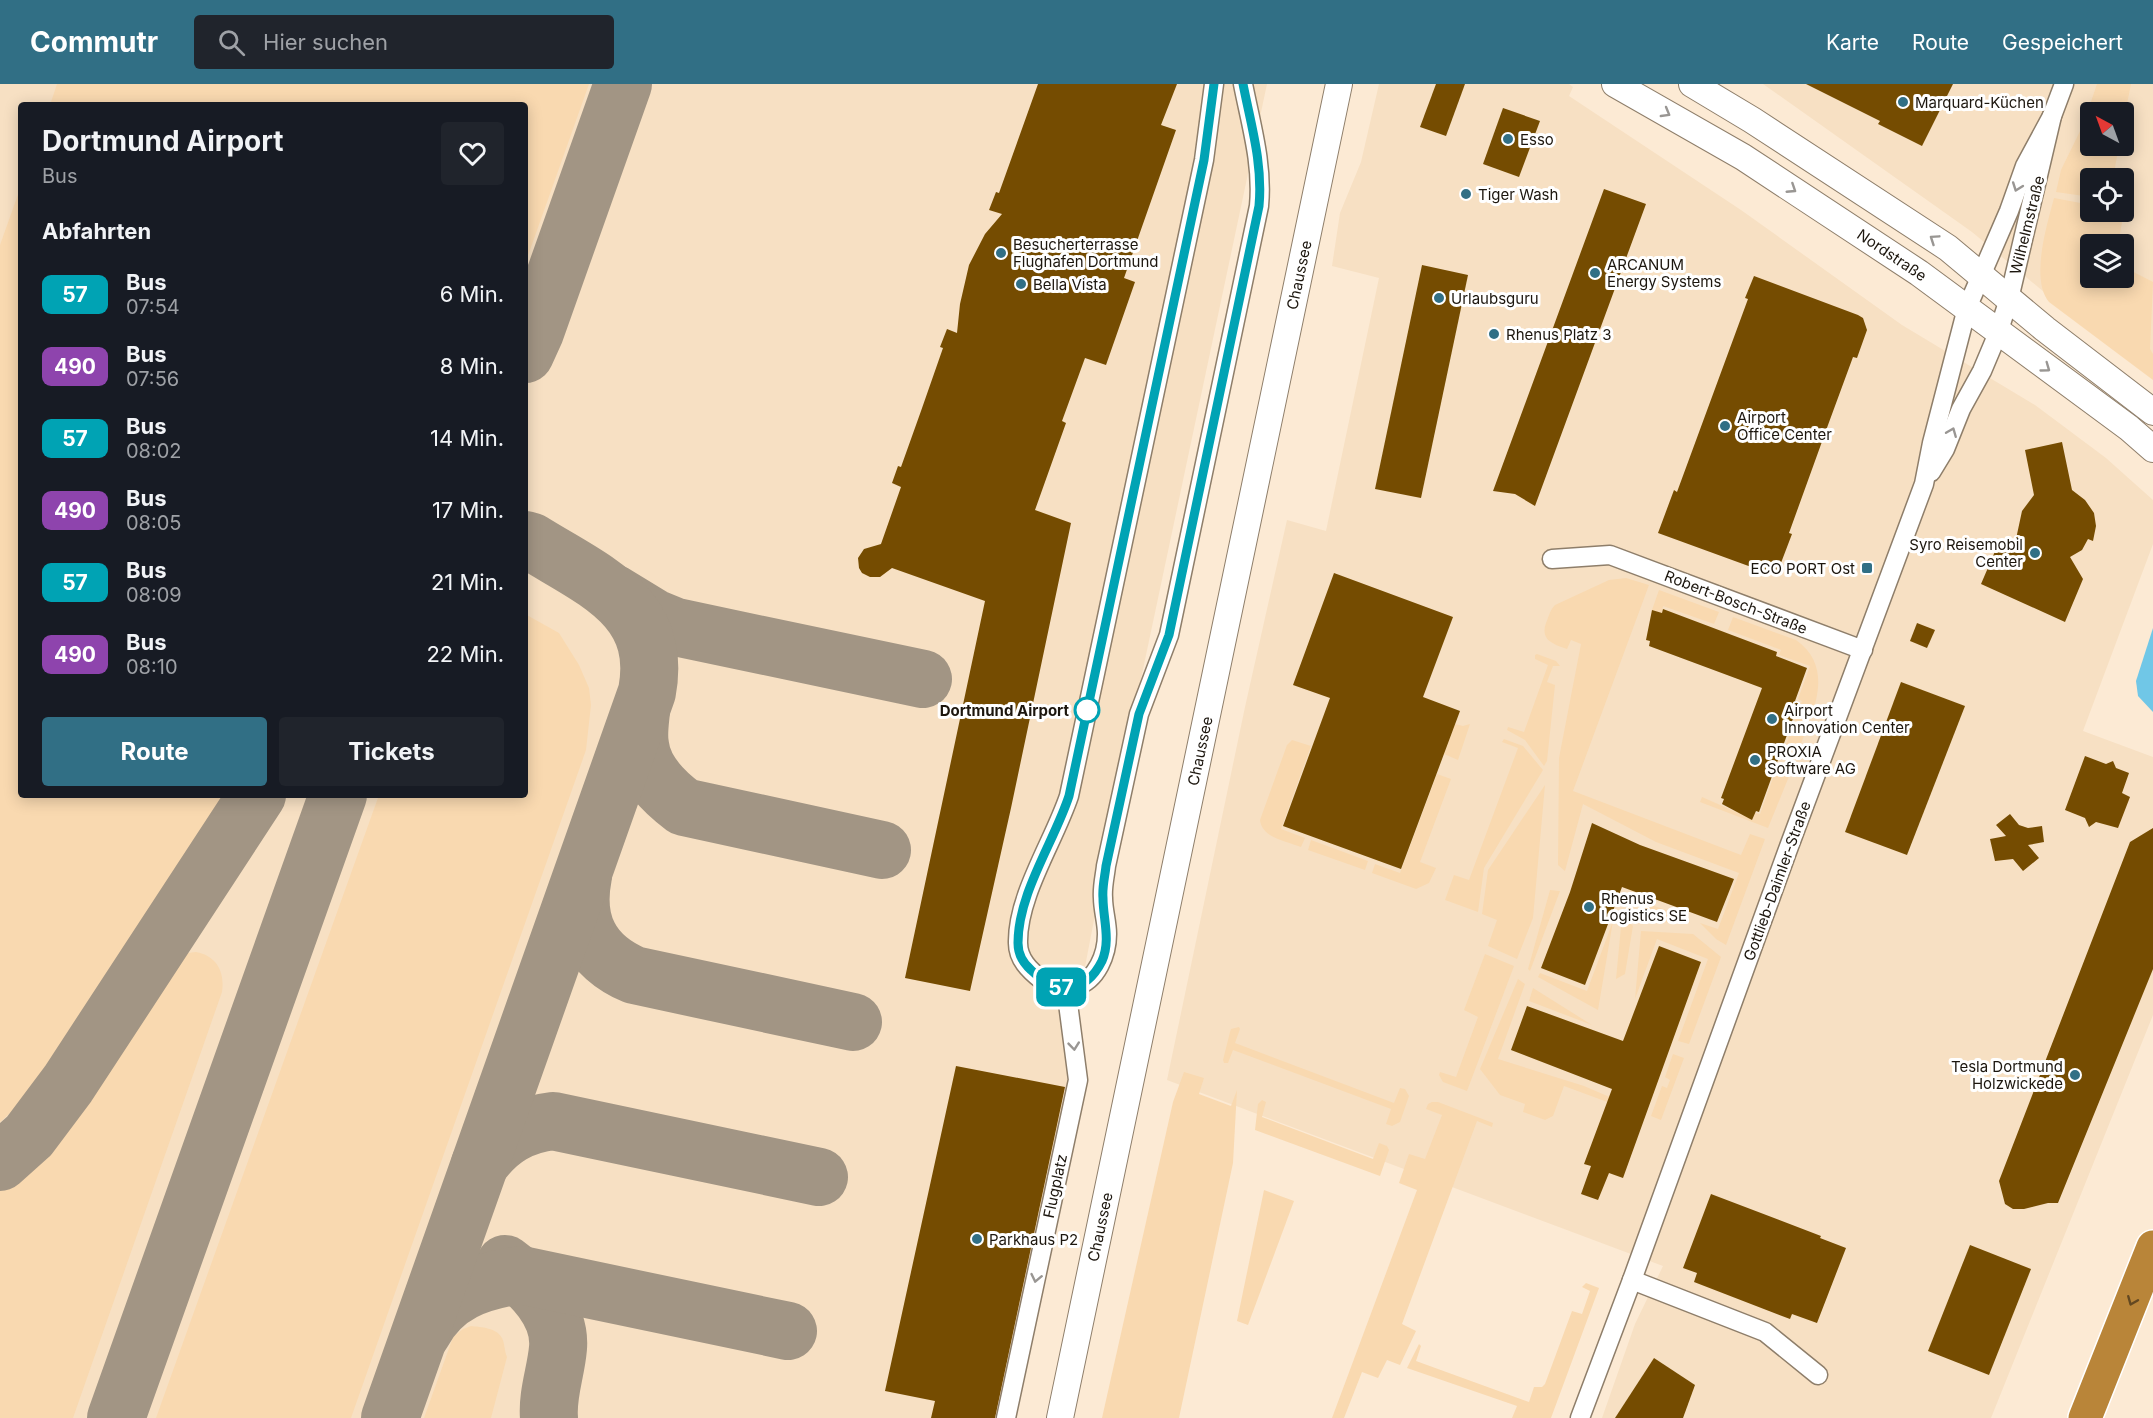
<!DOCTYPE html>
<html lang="de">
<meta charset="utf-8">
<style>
:root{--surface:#171b24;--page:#20242c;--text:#f1f3f6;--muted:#9ea1a6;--accent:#316f85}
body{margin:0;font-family:Inter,sans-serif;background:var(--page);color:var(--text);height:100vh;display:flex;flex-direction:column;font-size:22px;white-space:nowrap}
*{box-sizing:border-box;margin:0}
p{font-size:20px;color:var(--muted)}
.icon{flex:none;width:33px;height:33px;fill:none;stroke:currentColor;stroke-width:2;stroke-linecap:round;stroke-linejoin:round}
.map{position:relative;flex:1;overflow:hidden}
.details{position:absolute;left:18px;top:18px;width:510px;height:696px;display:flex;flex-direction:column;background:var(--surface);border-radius:6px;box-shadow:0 3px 15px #0003}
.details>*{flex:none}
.badge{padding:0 12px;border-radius:9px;font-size:21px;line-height:39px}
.needle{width:39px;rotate:319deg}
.controls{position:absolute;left:2080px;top:18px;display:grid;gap:12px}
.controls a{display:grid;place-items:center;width:54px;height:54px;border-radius:6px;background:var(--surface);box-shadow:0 3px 15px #0003;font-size:30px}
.map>.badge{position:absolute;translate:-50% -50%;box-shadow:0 0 0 3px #fff}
h2{padding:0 24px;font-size:22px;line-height:54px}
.round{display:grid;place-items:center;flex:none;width:63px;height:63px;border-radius:6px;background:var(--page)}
.overview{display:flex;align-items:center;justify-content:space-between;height:102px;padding:0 24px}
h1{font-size:28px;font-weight:700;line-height:45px}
.button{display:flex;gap:12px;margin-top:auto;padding:12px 24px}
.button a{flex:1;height:69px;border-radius:6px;background:var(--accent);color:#fff;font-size:24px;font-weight:700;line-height:69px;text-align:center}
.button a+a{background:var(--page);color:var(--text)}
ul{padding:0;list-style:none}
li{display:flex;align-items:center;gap:18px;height:72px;padding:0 24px}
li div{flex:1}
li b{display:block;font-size:22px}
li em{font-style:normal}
li .badge{min-width:66px;font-weight:700;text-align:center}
header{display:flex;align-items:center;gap:36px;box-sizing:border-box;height:84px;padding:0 30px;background:var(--accent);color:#fff}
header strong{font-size:28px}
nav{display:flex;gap:33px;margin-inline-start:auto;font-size:21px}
.search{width:420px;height:54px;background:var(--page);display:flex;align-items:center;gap:15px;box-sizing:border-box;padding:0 21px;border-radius:6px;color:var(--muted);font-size:22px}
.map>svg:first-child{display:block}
</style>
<header>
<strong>Commutr</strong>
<div class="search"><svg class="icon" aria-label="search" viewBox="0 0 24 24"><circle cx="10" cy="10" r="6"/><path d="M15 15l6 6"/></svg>Hier suchen</div>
<nav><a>Karte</a><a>Route</a><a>Gespeichert</a></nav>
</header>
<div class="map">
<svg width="2153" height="1334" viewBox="0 0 2153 1334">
<rect width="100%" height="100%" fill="#fcead4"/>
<g fill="#f7e0c3" fill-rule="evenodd">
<path d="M 0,0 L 1267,0 L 1135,623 L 1079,914 L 1078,996 L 1006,1334 L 0,1334 ZM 21,21 L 525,21 L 525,711 L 21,711 Z"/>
<path d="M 1379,0 L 1569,0 L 1573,3 L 1569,12 L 1741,126 L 1902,241 L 2035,321 L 2106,374 L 2153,416 L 2153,460 L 2083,647 L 2153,673 L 2153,931 L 1991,1334 L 1602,1334 L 1635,1240 L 1663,1182 L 1167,996 L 1245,623 L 1287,436 L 1326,447 L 1379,194 L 1332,182 L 1340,129 L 1361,78 Z"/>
<path d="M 1763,0 L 2153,0 L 2153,294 L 2111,264 L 1972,148 ZM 2091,28 L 2124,28 L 2124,62 L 2091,62 ZM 2091,94 L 2124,94 L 2124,128 L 2091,128 ZM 2091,160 L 2124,160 L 2124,194 L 2091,194 Z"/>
</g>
<g fill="#f9d9b0">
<path d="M 57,0 L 589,0 L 525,180 L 525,21 L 50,21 Z"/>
<path d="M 2097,0 L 2131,0 L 2124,35 L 2124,28 L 2091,28 L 2091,62 L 2119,62 L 2113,94 L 2091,94 L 2091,113 L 2056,108 L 2061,86 L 2083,41 Z"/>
<path d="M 21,102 L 21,711 L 225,711 L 27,1014 L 0,1038 L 0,161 Z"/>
<path d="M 2054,114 L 2091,121 L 2091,128 L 2124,128 L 2118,160 L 2091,160 L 2091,194 L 2124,194 L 2124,183 L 2153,198 L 2150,265 L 2153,270 L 2153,296 L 2049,218 C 2030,195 2047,141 2054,114 Z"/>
<path d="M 1626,494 L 1649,501 L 1573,707 L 1741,771 L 1750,750 L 1765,755 L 1726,861 L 1716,855 L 1700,839 L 1718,845 L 1739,789 L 1656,758 L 1583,720 L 1565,787 L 1558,781 L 1559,674 L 1581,560 L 1571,556 L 1567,565 C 1553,560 1540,556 1546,539 C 1549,532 1550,526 1555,521 L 1609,496 Z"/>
<path d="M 1659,506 L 1719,528 L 1714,540 L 1663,522 L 1662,529 L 1652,526 Z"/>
<path d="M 525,530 L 559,549 L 579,581 L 589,604 L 591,621 L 586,666 L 351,1334 L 156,1334 L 379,711 L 525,711 Z"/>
<path d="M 1733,533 L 1796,556 C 1838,586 1810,633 1797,671 L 1784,666 L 1802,617 L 1798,615 L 1810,582 L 1779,571 L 1781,566 L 1728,546 Z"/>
<path d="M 1537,570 L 1556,577 L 1560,582 L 1553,582 L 1547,598 L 1555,601 L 1547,677 L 1544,682 L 1525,656 L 1507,646 L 1508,643 L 1524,648 L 1548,581 L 1535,575 L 1535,571 Z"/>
<path d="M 1455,640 L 1463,642 L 1470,640 L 1458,676 L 1444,670 Z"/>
<path d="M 1504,655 L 1523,662 L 1543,686 L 1484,784 L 1478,828 L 1445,816 L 1454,791 L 1469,796 L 1518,664 L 1502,658 Z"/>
<path d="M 1292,656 L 1311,662 L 1281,745 L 1305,754 L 1301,763 C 1286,757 1262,754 1260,736 L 1287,661 Z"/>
<path d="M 1778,680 L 1792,685 L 1768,744 L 1700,718 L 1702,713 L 1752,735 L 1755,729 L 1760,730 Z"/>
<path d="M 1437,690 L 1451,695 L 1420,778 L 1436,784 L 1429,799 L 1416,805 L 1372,789 L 1375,780 L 1400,789 Z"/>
<path d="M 1545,701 L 1533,834 L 1517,875 L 1488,862 L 1497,836 L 1482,830 L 1488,786 Z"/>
<path d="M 1311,756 L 1368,777 L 1365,786 L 1308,766 Z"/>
<path d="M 1550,806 L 1560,807 L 1530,887 L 1528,885 Z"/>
<path d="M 1637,816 L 1686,833 L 1690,839 L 1647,838 Z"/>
<path d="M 1622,832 L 1633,842 L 1625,890 L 1616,895 Z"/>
<path d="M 1613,837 L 1598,926 L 1538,893 L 1540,889 L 1587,907 Z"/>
<path d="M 1641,847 L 1693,850 L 1721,873 L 1689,960 L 1678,957 L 1708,875 L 1657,855 L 1635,915 Z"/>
<path d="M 196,868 C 217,872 225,888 222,908 L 73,1334 L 0,1334 L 0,1098 L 30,1076 L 56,1045 L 168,883 C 176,873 183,869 196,868 Z"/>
<path d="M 1485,870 L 1514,882 L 1467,1007 L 1443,998 L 1439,991 L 1440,988 L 1456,993 L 1478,933 L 1464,926 Z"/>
<path d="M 1518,895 L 1525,900 L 1498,975 L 1584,1002 L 1612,1014 L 1610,1019 L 1564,1002 L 1553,1032 L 1545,1036 L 1523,1028 L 1525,1020 L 1500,1011 L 1480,985 Z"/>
<path d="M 1533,904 L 1592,941 L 1529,917 Z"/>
<path d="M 1239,943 L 1240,945 L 1235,959 L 1394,1019 L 1400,1004 L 1405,1005 L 1409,1012 L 1400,1038 L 1392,1042 L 1386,1040 L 1391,1025 L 1233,966 L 1228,979 L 1224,979 L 1223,976 L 1230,948 L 1231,945 Z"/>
<path d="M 1673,970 L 1684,974 L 1661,1036 L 1651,1032 L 1662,1002 L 1667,1004 L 1670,996 L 1665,993 Z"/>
<path d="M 1184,988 L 1204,994 L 1199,1010 L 1231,1022 L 1237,1006 L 1233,1079 L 1179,1334 L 1102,1334 L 1173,1018 Z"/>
<path d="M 1262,1016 L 1266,1018 L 1262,1033 L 1373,1075 L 1379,1059 L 1387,1062 L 1389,1066 L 1380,1092 L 1255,1046 L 1258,1020 Z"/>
<path d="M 1432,1018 L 1438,1018 L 1493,1039 L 1492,1043 L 1477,1037 L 1402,1240 L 1416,1247 L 1400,1281 L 1387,1276 L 1378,1294 L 1362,1288 L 1344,1334 L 1332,1334 L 1417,1106 L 1399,1099 L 1409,1070 L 1425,1075 L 1442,1031 L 1426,1025 L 1428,1020 Z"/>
<path d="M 1264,1106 L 1294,1117 L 1248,1241 L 1237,1237 Z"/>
<path d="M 1586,1199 L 1599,1204 L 1551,1334 L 1512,1334 L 1517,1322 L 1407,1284 L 1419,1260 L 1421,1262 L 1416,1277 L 1529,1318 L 1534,1303 L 1542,1303 L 1545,1300 L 1572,1227 L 1582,1230 L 1590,1207 L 1582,1203 Z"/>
<path d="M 471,1242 C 481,1243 497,1244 502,1254 C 505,1260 504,1266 507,1273 L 491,1334 L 424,1334 L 453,1253 L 463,1245 Z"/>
</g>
<path fill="#70c7e7" d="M 2153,544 L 2153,628 L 2138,612 L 2136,597 Z"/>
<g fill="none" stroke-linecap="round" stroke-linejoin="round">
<g stroke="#a29584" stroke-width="58">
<path d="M 525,270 L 535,248 L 623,0"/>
<path d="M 613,509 L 654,534 L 676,543 L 923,595"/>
<path d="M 641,627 C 640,638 638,650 640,661 C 643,688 664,708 684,723 L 882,766"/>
<path d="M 583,792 C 574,838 590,872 634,891 L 853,938"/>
<path d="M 0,1078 L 29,1052 L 68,1000 L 257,711"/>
<path d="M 480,1080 C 499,1054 521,1041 553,1037 L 819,1093"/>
<path d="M 505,1180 C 531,1199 561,1229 558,1264 C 556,1288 547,1310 549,1334"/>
<path d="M 422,1249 C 443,1209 479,1197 521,1191 L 788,1247"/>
<path d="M 116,1334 L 338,711"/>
<path d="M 390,1334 L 647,608 C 663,522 593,496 532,458 L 525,456"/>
</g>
</g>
<g fill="#754c01">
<path d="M 1038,0 L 1177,0 L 1161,41 L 1176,46 L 1124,194 L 1135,198 L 1106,281 L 1085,274 L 1062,337 L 1066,339 L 1035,426 L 1071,439 L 1011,724 L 970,907 L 905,894 L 985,517 L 892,484 L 880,493 L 870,493 L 862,489 L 859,484 L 858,474 L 864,465 L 881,460 L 901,403 L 892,399 L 898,382 L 901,383 L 921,327 L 943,264 L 940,263 L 947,245 L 957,249 L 960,220 L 969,181 L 985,150 L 1002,130 L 989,126 L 996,108 L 999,109 Z"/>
<path d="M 1436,0 L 1465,0 L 1446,52 L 1420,43 Z"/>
<path d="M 1806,0 L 1953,0 L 1922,62 L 1878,40 L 1880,37 Z"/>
<path d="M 1503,24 L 1540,37 L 1519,93 L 1483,80 Z"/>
<path d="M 1604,105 L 1646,120 L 1535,422 L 1515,410 L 1493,407 Z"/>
<path d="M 1422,181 L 1468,191 L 1421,414 L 1375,405 Z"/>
<path d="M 1754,192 L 1858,231 L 1863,234 L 1867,246 L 1857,274 L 1853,273 L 1828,341 L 1789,449 L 1792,450 L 1776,492 L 1658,449 L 1674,406 L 1677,408 L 1748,215 L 1745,214 Z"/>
<path d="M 2062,358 L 2072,406 L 2085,416 L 2094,429 L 2096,442 L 2093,457 L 2088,455 L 2082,466 L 2070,473 L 2083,495 L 2065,538 L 1981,500 L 1999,458 L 2016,455 L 2022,427 L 2034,411 L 2025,366 Z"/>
<path d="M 1334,489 L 1453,533 L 1423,613 L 1460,627 L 1401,785 L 1283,742 L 1330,614 L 1293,601 Z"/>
<path d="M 1663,525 L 1777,568 L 1776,572 L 1807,584 L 1795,617 L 1799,618 L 1759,728 L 1756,727 L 1752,736 L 1722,720 L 1724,715 L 1721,714 L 1762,604 L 1649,562 L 1650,557 L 1646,556 L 1652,526 L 1662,529 Z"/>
<path d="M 1917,539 L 1935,546 L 1927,564 L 1910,557 Z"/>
<path d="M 1901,598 L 1965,622 L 1907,771 L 1845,748 Z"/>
<path d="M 2085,672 L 2106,680 L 2113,677 L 2116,684 L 2129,689 L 2122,709 L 2130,713 L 2118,744 L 2096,738 L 2089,743 L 2085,734 L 2065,726 Z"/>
<path d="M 2010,730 L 2019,741 L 2028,744 L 2042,742 L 2044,758 L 2028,761 L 2039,774 L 2023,787 L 2013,775 L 1995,777 L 1990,755 L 2006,752 L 1996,741 Z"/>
<path d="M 1592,739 L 1640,761 L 1734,795 L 1717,838 L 1622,803 L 1585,901 L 1541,884 L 1570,808 Z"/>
<path d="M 2153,744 L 2153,885 L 2058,1119 L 2048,1119 L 2024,1125 L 2013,1125 L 2005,1120 L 1999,1097 L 2130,758 Z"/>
<path d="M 1659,862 L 1701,878 L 1623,1094 L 1609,1089 L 1598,1116 L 1581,1110 L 1591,1082 L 1584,1080 L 1612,1005 L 1511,966 L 1527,922 L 1623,957 Z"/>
<path d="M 956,982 L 1065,1003 L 995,1334 L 931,1334 L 935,1317 L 885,1307 Z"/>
<path d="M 1711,1110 L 1821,1152 L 1820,1154 L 1846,1164 L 1817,1239 L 1792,1230 L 1790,1235 L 1694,1198 L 1697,1189 L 1683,1184 Z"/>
<path d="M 1970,1161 L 2031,1185 L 1989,1291 L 1928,1267 Z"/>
<path d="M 1654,1274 L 1695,1301 L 1683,1334 L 1615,1334 Z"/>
</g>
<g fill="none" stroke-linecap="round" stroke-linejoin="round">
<defs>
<g id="street">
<path d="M 1214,0 L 1204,76 L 1069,712 C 1054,757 1017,812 1018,859 C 1018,875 1029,886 1042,896 C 1052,903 1064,905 1076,902 C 1097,896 1107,870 1107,850 C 1107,838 1103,826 1103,814 C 1102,803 1105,792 1106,782 L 1139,630 L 1169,551 L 1259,122 C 1263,80 1251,41 1243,0"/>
<path d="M 1931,388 L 1945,365 L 1961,325 L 1982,287 L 1998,249 L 2009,215 L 2052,32 L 2064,0"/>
<path d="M 1552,475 L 1610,471 L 1863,566"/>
<path d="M 1632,1196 L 1765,1248 L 1818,1291"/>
<path d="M 1006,1334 L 1078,996 L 1066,904"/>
<path d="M 1580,1334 L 1632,1196 L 1787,768 L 1924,400 L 1932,359 L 1967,224 L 2009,127 L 2025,82 L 2052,32"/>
</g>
<g id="secondary">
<path d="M 1615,0 L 1743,73 L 1919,189 L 2129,344 L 2153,365"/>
<path d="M 1692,0 L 1752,36 L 1948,164 L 2045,245 L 2153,328"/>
<path d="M 1060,1334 L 1339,0"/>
</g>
<path id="highway" d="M 2085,1334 L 2153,1163"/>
</defs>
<use href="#street" stroke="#8e7e6a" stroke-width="21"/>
<use href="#secondary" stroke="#8e7e6a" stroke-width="28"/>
<use href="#highway" stroke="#fff" stroke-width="36"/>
<use href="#street" stroke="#fff" stroke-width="18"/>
<use href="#secondary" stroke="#fff" stroke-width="26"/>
<use href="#highway" stroke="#b98539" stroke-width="33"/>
</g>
<defs><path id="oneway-chevron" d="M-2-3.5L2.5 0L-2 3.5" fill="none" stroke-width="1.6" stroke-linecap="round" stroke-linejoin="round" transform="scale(1.5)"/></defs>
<g stroke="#999693">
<use href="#oneway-chevron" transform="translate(1666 29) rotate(30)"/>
<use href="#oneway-chevron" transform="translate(2017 103) rotate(110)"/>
<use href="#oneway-chevron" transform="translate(1792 105) rotate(33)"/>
<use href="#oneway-chevron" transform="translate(1934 155) rotate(-146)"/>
<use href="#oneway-chevron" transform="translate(2046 284) rotate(36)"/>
<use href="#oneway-chevron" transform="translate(1952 348) rotate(-68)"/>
<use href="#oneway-chevron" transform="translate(1074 962) rotate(84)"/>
<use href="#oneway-chevron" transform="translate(1036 1194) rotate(102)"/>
</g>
<use stroke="#634821" href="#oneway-chevron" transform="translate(2132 1217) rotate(112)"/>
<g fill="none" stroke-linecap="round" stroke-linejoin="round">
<defs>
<path id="line" d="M 1214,0 L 1204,76 L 1069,712 C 1054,758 1018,809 1018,859 C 1018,870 1023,879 1031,886 C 1056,910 1085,911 1102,877 C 1111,856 1103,835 1103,814 C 1102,803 1105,792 1106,782 L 1139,630 L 1169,551 L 1259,122 C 1263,80 1251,41 1243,0"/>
</defs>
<use href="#line" stroke="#fff" stroke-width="14"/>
<use href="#line" stroke="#00a3b4" stroke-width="9"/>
</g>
<g fill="#316f85" stroke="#fff" stroke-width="2">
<circle cx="1903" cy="18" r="6"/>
<circle cx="1508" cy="55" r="6"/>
<circle cx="1466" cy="110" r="6"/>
<circle cx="1001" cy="169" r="6"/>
<circle cx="1595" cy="189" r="6"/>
<circle cx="1021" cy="200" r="6"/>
<circle cx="1439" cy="214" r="6"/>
<circle cx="1494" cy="250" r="6"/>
<circle cx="1725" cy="342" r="6"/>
<circle cx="2035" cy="469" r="6"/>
<rect x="1861" y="478" width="12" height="12" rx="3"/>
<circle cx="1772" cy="635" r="6"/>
<circle cx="1755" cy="676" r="6"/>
<circle cx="1589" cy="823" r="6"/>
<circle cx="2075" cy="991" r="6"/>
<circle cx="977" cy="1155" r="6"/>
</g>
<circle fill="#fff" stroke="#00a3b4" stroke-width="3" cx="1087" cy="626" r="12"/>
<g text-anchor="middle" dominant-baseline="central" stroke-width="6" stroke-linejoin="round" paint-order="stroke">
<g font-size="15" fill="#1c160e" stroke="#fff" text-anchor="start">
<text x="1915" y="18">Marquard-Küchen</text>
<text x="1520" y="55">Esso</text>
<text x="1478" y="110">Tiger Wash</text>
<text x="1013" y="160">Besucherterrasse<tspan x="1013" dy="17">Flughafen Dortmund</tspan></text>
<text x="1607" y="180">ARCANUM<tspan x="1607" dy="17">Energy Systems</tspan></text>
<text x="1033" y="200">Bella Vista</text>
<text x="1451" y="214">Urlaubsguru</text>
<text x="1506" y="250">Rhenus Platz 3</text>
<text x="1737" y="333">Airport<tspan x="1737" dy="17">Office Center</tspan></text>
<text x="2023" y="460" text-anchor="end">Syro Reisemobil<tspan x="2023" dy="17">Center</tspan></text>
<text x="1855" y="484" text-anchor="end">ECO PORT Ost</text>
<text x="1784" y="626">Airport<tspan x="1784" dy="17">Innovation Center</tspan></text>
<text x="1767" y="667">PROXIA<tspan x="1767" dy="17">Software AG</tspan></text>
<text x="1601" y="814">Rhenus<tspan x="1601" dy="17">Logistics SE</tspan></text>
<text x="2063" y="982" text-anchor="end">Tesla Dortmund<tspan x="2063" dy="17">Holzwickede</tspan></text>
<text x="989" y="1155">Parkhaus P2</text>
</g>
<g font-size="15" fill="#1c160e" stroke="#fff">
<text transform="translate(2027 141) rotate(-76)">Wilhelmstraße</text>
<text transform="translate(1892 171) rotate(34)">Nordstraße</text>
<text transform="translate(1299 191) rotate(-78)">Chaussee</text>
<text transform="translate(1736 518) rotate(21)">Robert-Bosch-Straße</text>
<text transform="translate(1200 667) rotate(-78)">Chaussee</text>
<text transform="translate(1777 797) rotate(-70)">Gottlieb-Daimler-Straße</text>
<text transform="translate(1055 1102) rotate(-78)">Flugplatz</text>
<text transform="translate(1100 1143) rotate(-78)">Chaussee</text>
</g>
<g font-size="15" font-weight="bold" fill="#1c160e" stroke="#fff" text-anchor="end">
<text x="1069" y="626">Dortmund Airport</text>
</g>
</g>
</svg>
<div class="controls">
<a><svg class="needle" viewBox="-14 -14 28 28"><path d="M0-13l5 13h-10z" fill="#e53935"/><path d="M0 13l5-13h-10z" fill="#9ea1a6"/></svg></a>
<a><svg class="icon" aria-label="locate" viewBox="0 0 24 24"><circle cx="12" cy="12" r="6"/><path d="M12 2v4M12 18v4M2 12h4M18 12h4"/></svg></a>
<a><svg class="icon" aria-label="layers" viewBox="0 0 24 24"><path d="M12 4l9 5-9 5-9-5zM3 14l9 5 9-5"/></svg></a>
</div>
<b class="badge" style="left:1061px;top:903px;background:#00a3b4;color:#fff">57</b>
<section class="details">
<div class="overview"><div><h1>Dortmund Airport</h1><p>Bus</p></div><a class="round"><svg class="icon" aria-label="heart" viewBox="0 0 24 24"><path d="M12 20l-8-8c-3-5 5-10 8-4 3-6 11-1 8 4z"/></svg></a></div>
<h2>Abfahrten</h2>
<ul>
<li><span class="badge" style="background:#00a3b4;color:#fff">57</span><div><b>Bus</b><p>07:54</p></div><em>6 Min.</em></li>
<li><span class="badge" style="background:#8e44ad;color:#fff">490</span><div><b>Bus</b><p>07:56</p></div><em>8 Min.</em></li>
<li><span class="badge" style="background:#00a3b4;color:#fff">57</span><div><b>Bus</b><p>08:02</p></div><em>14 Min.</em></li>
<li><span class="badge" style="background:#8e44ad;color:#fff">490</span><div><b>Bus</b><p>08:05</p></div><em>17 Min.</em></li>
<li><span class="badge" style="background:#00a3b4;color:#fff">57</span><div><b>Bus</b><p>08:09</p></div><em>21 Min.</em></li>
<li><span class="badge" style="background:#8e44ad;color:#fff">490</span><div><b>Bus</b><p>08:10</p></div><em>22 Min.</em></li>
</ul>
<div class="button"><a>Route</a><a>Tickets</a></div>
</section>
</div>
